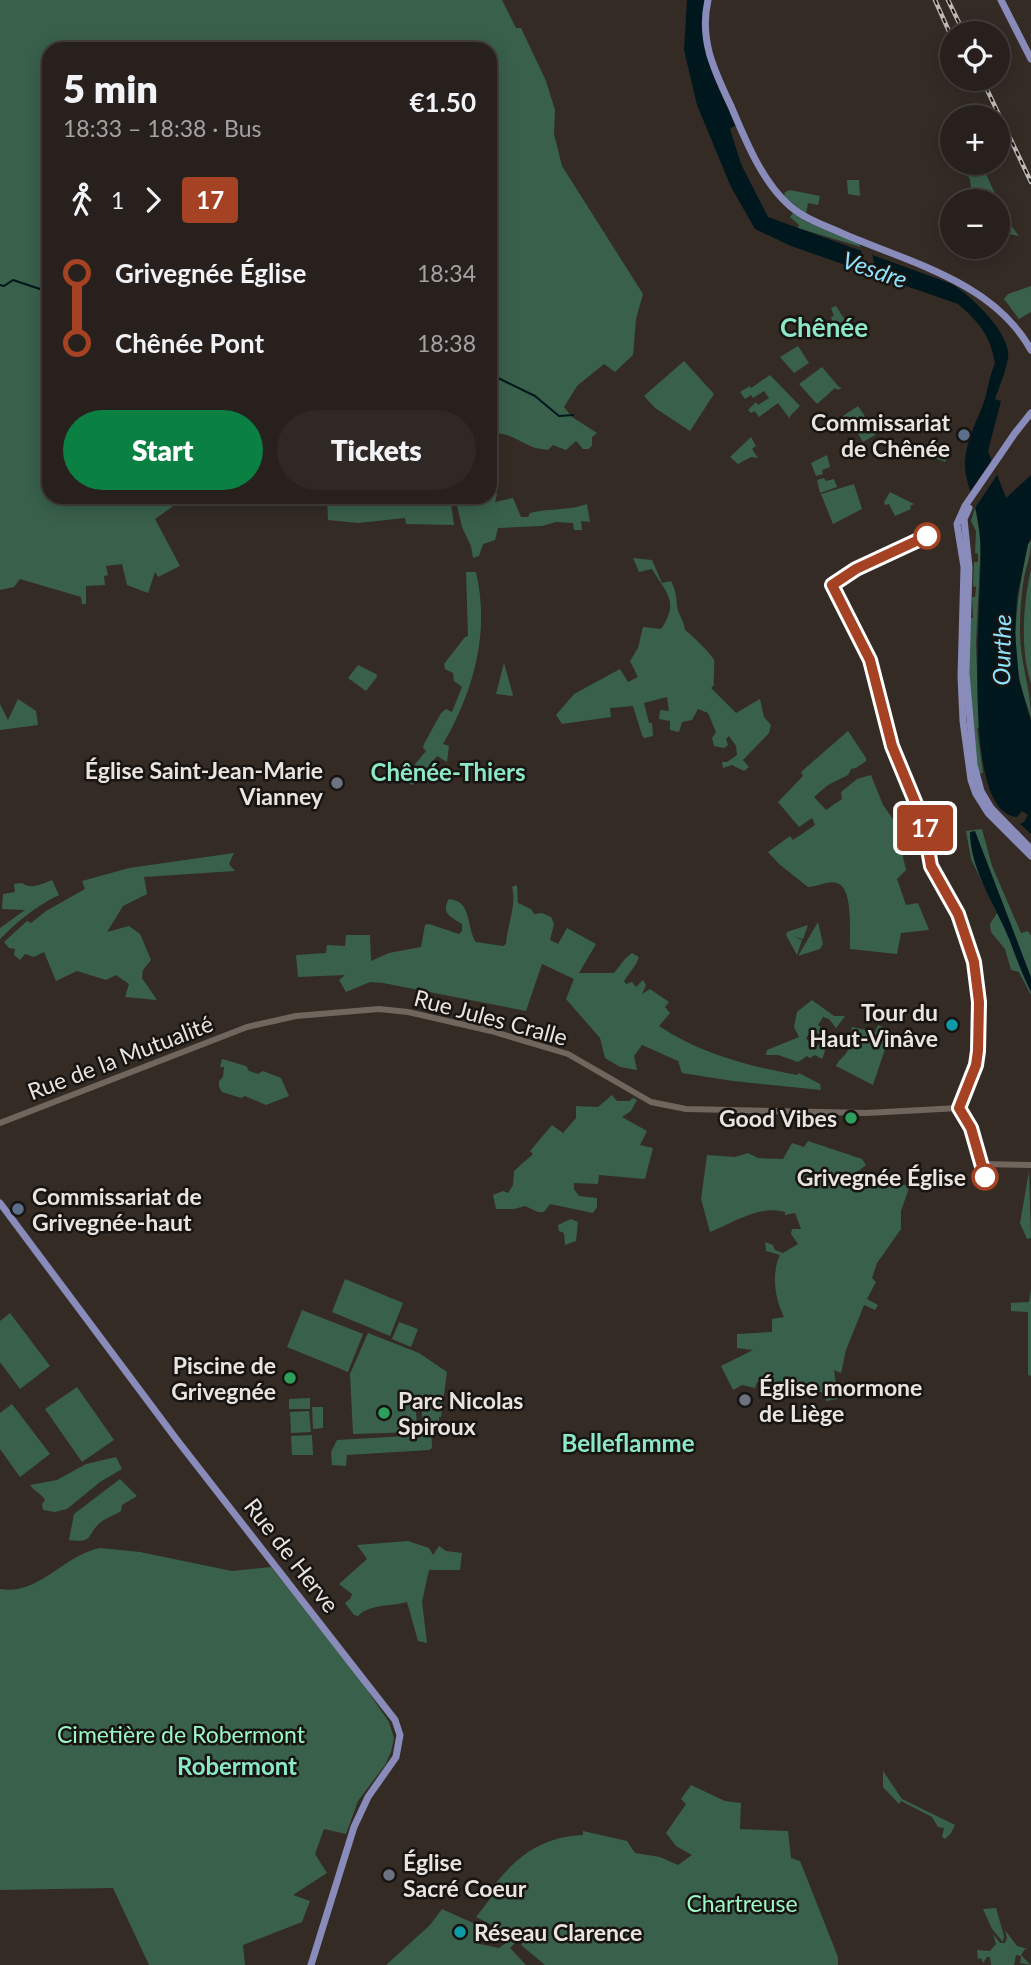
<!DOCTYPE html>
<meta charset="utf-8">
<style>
:root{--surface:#27201c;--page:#2f2825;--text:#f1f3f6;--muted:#a4a3a3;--line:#433e3b;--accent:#0b8043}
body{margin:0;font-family:Lato,sans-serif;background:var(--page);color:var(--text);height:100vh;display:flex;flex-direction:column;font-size:26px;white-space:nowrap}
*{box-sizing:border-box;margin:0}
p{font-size:23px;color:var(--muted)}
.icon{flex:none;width:38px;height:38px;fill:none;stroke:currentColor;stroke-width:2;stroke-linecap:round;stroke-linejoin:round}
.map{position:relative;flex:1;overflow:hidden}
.details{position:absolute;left:42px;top:42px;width:455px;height:462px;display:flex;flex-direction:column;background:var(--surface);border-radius:21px;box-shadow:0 4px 18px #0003,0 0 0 2px var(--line)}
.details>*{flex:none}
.badge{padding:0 14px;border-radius:5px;font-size:24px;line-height:46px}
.fabs{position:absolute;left:940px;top:21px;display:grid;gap:14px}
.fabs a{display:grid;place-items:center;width:70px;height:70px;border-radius:50%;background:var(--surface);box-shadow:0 4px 18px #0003,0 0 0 2px var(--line);font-size:35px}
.map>.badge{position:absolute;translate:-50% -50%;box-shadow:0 0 0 4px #fff}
.legs{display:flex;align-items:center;gap:10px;height:77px;padding:0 21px;font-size:23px}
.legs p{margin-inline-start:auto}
.summary{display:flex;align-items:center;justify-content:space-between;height:119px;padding:0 21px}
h1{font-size:38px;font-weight:800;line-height:52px}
.primary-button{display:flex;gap:14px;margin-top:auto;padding:14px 21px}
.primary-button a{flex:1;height:80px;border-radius:42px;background:var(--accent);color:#fff;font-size:28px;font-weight:800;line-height:80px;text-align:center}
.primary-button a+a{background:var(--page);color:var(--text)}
ul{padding:0 21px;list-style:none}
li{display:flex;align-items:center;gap:24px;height:70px;font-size:26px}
li i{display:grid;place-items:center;width:10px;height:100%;margin:0 9px;background:currentColor}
li i::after{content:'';width:18px;height:18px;margin:-9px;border:5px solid;border-radius:50%;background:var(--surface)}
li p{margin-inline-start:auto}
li:first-child i{background:linear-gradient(#0000 50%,currentColor 0)}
li:last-child i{background:linear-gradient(currentColor 50%,#0000 0)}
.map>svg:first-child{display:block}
</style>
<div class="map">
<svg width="1031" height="1965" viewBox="0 0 1031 1965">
<rect width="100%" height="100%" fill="#342b25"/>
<g fill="#39604b">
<path d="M 0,0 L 502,0 L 516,28 L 521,28 L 546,81 L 555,110 L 554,134 L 562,166 L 643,294 L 636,319 L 633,355 L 615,372 L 604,364 L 577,386 L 564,407 L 572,417 L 597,433 L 592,437 L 592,446 L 588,449 L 583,449 L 576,441 L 566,450 L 553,445 L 548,450 C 541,449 533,448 526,444 C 515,438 502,431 490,434 L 490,49 L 49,49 L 49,497 L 186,497 L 155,519 L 180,566 L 158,577 L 155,572 L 148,593 L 127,585 L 122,564 L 106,566 L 108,575 L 104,576 L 105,585 L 86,586 L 86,604 L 82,604 L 81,597 L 20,579 L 14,587 L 0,590 Z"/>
<path d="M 962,163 L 981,163 L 1008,222 L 1019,236 L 998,232 L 998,201 L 973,201 L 970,180 Z"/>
<path d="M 847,180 L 859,180 L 860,196 L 848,194 Z"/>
<path d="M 790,190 L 820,196 L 818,205 L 808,203 L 806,214 L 784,196 L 785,192 Z"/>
<path d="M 793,213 L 809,223 L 858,243 L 861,247 L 798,228 L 799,225 L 790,217 Z"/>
<path d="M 1031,286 L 1031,312 L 1019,319 L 1004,299 L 1008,294 Z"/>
<path d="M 836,306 L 845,320 L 821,335 L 813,327 L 832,321 L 831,317 L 834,316 L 831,308 Z"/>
<path d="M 798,346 L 809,363 L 794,373 L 780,357 Z"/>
<path d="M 684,361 L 714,394 L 690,431 L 655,408 L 644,396 Z"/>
<path d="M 822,367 L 839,387 L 842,387 L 838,390 L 835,388 L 817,404 L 799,384 Z"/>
<path d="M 770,375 L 800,406 L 790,416 L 790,419 L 778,403 L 759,417 L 755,411 L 751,413 L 748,410 L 756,402 L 758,405 L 769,398 L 764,391 L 753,398 L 751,395 L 745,399 L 740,392 L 750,386 L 751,388 Z"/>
<path d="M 858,406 L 875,431 L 875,435 L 863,442 L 848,417 L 845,419 L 843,416 Z"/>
<path d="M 751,437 L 756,446 L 752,449 L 758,458 L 751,457 L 738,464 L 730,457 Z"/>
<path d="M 936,442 L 947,450 L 947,459 L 945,462 L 917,450 Z"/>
<path d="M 827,455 L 830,467 L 822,470 L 823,474 L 816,476 L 811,463 Z"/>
<path d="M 824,478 L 826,481 L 834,479 L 837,487 L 820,493 L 817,480 Z"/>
<path d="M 854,484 L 862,509 L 833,524 L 821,494 Z"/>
<path d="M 890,492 L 914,504 L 910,506 L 911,509 L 895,516 L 889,504 L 885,505 L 884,502 Z"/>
<path d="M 490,494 L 497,494 L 495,502 L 513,498 L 521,517 L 528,517 L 530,513 C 550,508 568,511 587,504 L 590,522 L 581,521 L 582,530 L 574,530 L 573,523 L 556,522 L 542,526 L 498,528 L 495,540 L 483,544 L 479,556 L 473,558 L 471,546 L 462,527 L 455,497 L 483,497 L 484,500 L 488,500 Z"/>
<path d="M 327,497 L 450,497 L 454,525 L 406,524 L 405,518 L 358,523 L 328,520 Z"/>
<path d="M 975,507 L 981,540 L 976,643 L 979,727 L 977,728 L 983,773 L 979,774 C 969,724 967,670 971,618 L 973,618 L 972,597 L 975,597 L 976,587 L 973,586 L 974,562 L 978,562 L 978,554 L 975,553 L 976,531 L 971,521 Z"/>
<path d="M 1031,541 C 1031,552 1028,562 1025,573 C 1021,593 1020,612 1020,633 C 1020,662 1031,689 1031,718 C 1027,706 1023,694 1020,681 C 1010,635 1019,589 1028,544 Z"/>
<path d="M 633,558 L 652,560 L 662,583 L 671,581 C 676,591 676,596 677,606 C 678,614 684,621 685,630 C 690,633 713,656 714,660 C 715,668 713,677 714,685 L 711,688 L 736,713 L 760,699 L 764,717 L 771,725 L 769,733 L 743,760 L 749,767 L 744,771 L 732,765 L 723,768 L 722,762 L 727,762 L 737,755 L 736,746 L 729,736 L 726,739 L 728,745 L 724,748 L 714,746 L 712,738 L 716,732 L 708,713 L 698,709 L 692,720 L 682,722 L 679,732 L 670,730 L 670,721 L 659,719 L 660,710 L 669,711 L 667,697 L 644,703 L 649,723 L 652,723 L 653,736 L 644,738 L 642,735 L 633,706 L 610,708 L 611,717 L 562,724 L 556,715 L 574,694 L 620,669 L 628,682 L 638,677 L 630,661 L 638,648 L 643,627 L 661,629 C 680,601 666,593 652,569 L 639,572 Z"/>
<path d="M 1031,569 L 1031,684 C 1020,649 1023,604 1031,569 Z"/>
<path d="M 466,572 L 476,572 C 490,632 474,691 443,744 L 449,746 L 447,762 L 437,756 L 413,785 L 402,780 L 426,751 L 423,748 L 424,744 L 441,713 L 446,709 L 452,712 L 462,687 L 454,681 L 453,673 L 445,669 L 444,664 L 465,637 L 468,636 Z"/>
<path d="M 504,663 L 513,695 L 512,696 L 496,694 Z"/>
<path d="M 358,665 L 376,674 L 377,677 L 366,691 L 348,678 Z"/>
<path d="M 18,699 L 36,711 L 38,725 L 0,730 L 0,704 L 8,720 Z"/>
<path d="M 848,731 L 866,758 L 866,761 L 856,768 L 851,769 L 848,775 L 828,785 L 814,797 L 826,810 L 842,799 L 841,792 L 857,779 L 871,775 L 883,805 L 895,822 L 906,870 L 897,879 L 906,905 L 918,903 L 929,930 L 901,933 L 897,954 L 850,949 C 849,934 854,888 837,883 C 828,880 817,887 808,887 L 779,864 L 768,852 L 790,836 L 793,840 L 815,825 L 812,818 L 799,827 L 778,802 L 803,776 L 801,772 Z"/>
<path d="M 982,829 L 992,866 L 1021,933 L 1028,931 L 1031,936 L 1031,995 L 1019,972 L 1011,970 L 1005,949 L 991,932 L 990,924 L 997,913 L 971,859 L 966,831 Z"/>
<path d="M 234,853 L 229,864 L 235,871 L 144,877 L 147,894 L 123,906 L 107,932 L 129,926 L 140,934 L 151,960 L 143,970 L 142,978 L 157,1000 L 125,997 L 129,984 L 116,975 L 106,980 L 77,971 L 56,981 L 44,952 L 34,957 L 25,954 L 20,960 L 14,955 L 15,949 L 9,948 L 4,942 L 27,921 L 31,923 L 46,911 L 85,889 L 82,881 L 129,868 Z"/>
<path d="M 52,880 L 59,895 C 36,906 18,921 0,939 L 0,928 L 25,910 L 2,909 L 3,894 L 15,892 L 14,884 L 22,883 C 31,890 42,884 52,880 Z"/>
<path d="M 517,885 L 518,903 L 531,909 L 534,914 L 542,913 L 551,917 L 554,924 L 550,940 L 558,944 L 567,928 L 596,944 L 579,973 L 614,973 L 625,959 L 632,953 L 639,957 L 636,964 L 624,981 L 626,984 L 632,982 L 636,987 L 643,980 L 646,985 L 642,994 L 650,989 L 669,1002 L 665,1007 L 670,1013 L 659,1026 C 701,1054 748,1066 797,1075 L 799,1073 L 820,1084 L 821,1090 L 733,1081 L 682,1073 L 678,1061 L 642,1045 L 634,1056 L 637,1070 L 620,1067 L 605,1058 L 600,1038 L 566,999 L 574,979 L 542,964 L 526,1011 L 383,983 L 370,982 L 346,992 L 339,980 L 345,975 L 298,977 L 296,955 L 326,953 L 327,945 L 345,946 L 346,935 L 370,935 L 371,961 L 389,953 L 421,947 L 425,925 L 429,924 L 459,934 L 462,931 L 462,924 C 452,917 440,914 449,899 C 473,901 466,929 476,942 L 503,946 L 506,944 C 507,925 517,906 512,887 Z"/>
<path d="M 818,922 L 823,944 L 820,949 L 798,956 Z"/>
<path d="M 808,925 L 803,939 L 793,936 L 802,940 L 797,955 L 786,935 L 787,932 Z"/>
<path d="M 812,1000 L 834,1016 L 845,1016 L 836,1028 L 829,1019 L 823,1017 L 818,1025 L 823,1029 L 825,1034 L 810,1033 L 806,1038 L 813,1048 L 822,1043 L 827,1045 L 822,1059 L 815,1055 L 810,1058 L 807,1056 L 798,1062 L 778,1055 L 766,1055 L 767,1050 L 799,1037 L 794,1027 L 797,1012 Z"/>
<path d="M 878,1025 L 891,1031 L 873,1085 L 836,1066 C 839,1059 843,1058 847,1052 C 851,1045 851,1035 852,1027 L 875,1032 Z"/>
<path d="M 222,1059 L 246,1066 L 249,1071 L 258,1074 L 263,1071 L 281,1078 L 289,1096 L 266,1105 L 245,1096 L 241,1098 L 222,1092 L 219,1087 L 219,1081 L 223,1077 L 224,1067 L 220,1067 Z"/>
<path d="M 612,1095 L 617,1101 L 629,1101 L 633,1098 L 637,1100 L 631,1111 L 622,1117 L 647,1131 L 640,1145 L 653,1148 L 645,1179 L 599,1175 L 598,1184 L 574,1183 L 574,1189 L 579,1196 L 597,1198 L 597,1207 L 593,1213 L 550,1204 L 544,1212 L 538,1212 L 525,1206 L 514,1209 L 496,1209 L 493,1195 L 503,1191 L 508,1193 L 513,1185 L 514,1171 L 533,1154 L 530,1151 L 552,1125 L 563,1133 L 576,1118 L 576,1106 L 598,1107 Z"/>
<path d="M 808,1141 L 862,1159 L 866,1165 L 857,1172 L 862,1177 L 902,1179 L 902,1185 L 910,1185 L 901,1211 L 901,1229 L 877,1263 L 872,1278 L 876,1282 L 867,1299 L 878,1305 L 875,1310 L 864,1305 L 846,1350 L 841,1373 L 834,1370 L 838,1399 L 826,1401 L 824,1393 L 801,1387 L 796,1392 L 777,1389 L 772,1393 L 772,1387 L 757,1382 L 755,1388 L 742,1385 L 733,1390 L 721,1366 L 753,1350 L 737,1348 L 737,1334 L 772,1332 L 772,1319 L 784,1317 C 775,1299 771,1273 780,1255 L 766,1251 L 765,1242 L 773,1245 L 775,1250 L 783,1253 L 798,1244 L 791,1234 L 792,1229 L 801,1229 L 795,1213 L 785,1215 L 785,1212 C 758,1205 735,1222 710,1232 L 701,1199 L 707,1155 L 735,1157 L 748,1153 L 758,1158 L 783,1159 L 792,1143 L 804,1147 Z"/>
<path d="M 1029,1171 L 1031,1238 L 1027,1239 L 1020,1223 Z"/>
<path d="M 571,1219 L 578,1222 L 576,1241 L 565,1245 L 564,1233 L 559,1231 L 558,1225 Z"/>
<path d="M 345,1279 L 403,1303 L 390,1336 L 332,1312 Z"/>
<path d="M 1031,1289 L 1031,1376 L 1028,1375 L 1028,1312 L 1011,1311 L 1011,1303 L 1029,1302 Z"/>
<path d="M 302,1310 L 363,1334 L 348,1372 L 287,1347 Z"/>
<path d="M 10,1313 L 50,1366 L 20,1389 L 0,1362 L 0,1321 Z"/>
<path d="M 399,1322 L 418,1329 L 411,1347 L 392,1339 Z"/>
<path d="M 368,1333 L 419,1353 L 447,1372 L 441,1417 L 439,1417 L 439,1422 L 431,1423 L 432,1448 L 429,1450 L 347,1455 L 346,1466 L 332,1465 L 331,1452 L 337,1440 L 424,1435 L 420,1395 L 414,1395 L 418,1432 L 353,1434 L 350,1374 Z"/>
<path d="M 77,1387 L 114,1440 L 82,1462 L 45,1409 Z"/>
<path d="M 310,1398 L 310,1409 L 289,1409 L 289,1399 Z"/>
<path d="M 12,1404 L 50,1454 L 20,1477 L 0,1449 L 0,1413 Z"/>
<path d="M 312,1407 L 323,1407 L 323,1428 L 313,1429 Z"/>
<path d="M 309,1411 L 311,1432 L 291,1433 L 290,1412 Z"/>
<path d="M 312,1435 L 313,1455 L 292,1455 L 291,1436 Z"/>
<path d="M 116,1457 L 122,1469 L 100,1482 L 67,1509 L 55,1512 L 43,1510 L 42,1504 L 45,1500 C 41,1493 34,1491 30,1485 L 57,1480 L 86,1464 Z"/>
<path d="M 120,1479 L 137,1496 L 122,1505 L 121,1511 C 115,1515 106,1518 101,1522 C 86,1534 95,1544 69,1540 L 74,1514 Z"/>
<path d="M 408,1541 L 429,1548 L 433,1555 L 439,1546 L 446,1551 L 462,1553 L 460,1570 L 429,1570 L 422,1602 L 427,1643 L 418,1641 L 407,1602 C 390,1607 372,1603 358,1616 L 354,1615 L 345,1603 L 350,1599 L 352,1594 L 339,1584 L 367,1559 L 357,1545 Z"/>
<path d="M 100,1548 L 140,1552 L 232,1571 L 271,1567 L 358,1677 L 389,1722 L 394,1738 L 391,1752 L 385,1765 L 358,1801 L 346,1834 L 324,1829 L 315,1854 L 327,1873 L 293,1895 L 310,1901 L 302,1922 L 243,1945 L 245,1965 L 149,1965 L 113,1888 L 0,1890 L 0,1589 C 38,1596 64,1555 100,1548 Z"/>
<path d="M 883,1771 L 902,1799 L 955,1825 L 951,1833 L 945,1839 L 942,1837 L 944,1828 L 938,1827 L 932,1817 L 901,1801 L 899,1804 L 883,1787 Z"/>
<path d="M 691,1785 L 725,1801 L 741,1803 L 740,1829 L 788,1831 L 791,1858 L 800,1861 L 838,1957 L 838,1965 L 545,1965 L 521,1945 L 523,1942 L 519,1939 L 510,1948 L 526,1965 L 386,1965 L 430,1925 L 442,1909 L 482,1927 L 483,1933 L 477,1938 L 479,1944 L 499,1948 L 506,1943 L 500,1929 L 476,1917 L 490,1899 L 486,1896 C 512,1860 538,1837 583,1835 L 583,1831 L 627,1841 L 635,1853 L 660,1857 L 678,1865 L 692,1855 L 676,1846 L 666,1833 L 686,1804 L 681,1799 Z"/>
<path d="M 996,1908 L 1004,1936 L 1003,1942 L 992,1929 L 983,1909 Z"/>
<path d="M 1005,1930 L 1017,1946 L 1028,1949 L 1025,1949 L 1021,1955 L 1031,1965 L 1020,1963 L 1021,1956 L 1016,1955 L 1014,1965 L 991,1965 L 990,1957 L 987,1957 L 983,1963 L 981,1958 L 978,1959 L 977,1950 L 990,1951 L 996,1944 L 993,1934 L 1000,1943 L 1005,1943 L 1007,1938 Z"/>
</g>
<g fill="#01171e">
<path d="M 687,0 L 705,0 C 695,46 717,84 736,125 L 730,129 L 741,164 L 768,217 L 952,284 C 971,296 1004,327 1008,351 C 1010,361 999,388 995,399 L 1001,401 L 988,451 L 1006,498 L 1031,475 L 1031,538 L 1028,544 L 1017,597 L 1015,632 L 1019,680 L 1031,721 L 1031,834 L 1020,824 L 1024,822 L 1028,815 L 1022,811 L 1017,817 C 956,813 985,583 980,539 C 979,528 978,517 975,507 C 971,491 964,477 965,460 C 967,438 978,419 985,399 C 988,387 990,375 995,363 C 990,335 979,322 958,304 L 791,246 L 755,229 L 731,187 L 697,105 L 684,50 Z"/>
<path d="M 975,831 L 1031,977 L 1031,992 C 1023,976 1016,958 1010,941 C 996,906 970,870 970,832 Z"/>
</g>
<g fill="#342b25">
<path d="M 861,249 L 872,253 L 877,278 L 865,274 Z"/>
<path d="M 992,460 L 997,475 L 975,508 L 969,493 Z"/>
</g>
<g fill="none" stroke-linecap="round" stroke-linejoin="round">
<g stroke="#01171e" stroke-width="2">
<path d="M 0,285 L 4,286 L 13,280 L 40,289 L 44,293 L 43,296 L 49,298"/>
<path d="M 494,376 L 535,396 L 559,416 L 573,415"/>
</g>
<path stroke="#70665e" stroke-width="6" d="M 0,1123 L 247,1027 L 296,1016 L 379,1009 L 408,1012 L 491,1031 L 568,1054 L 651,1102 L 686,1109 L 866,1113 L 959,1108 L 971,1128 L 981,1164 L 1031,1165"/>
<g stroke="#898bba" stroke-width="7">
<path d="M 708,0 C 699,40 714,70 731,106 C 745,139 762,182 790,206 C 806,220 827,226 846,235 C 912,263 994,283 1031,350"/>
<path d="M 1001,0 L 1031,59"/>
<path d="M 1031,413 L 1015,433 L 965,506 L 957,524 L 964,567 L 961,676 L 963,721 L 971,780 L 976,794 L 988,813 L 1031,856"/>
<path d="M 969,508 L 964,519 L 969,567 L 966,673 L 974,765 L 981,791 L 991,808 L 1031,849"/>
<path d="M 0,1203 L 177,1440 L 395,1720 L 400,1735 L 396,1757 L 368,1797 L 354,1827 L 311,1965"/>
</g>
<defs>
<g id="rail">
<path d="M 935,0 L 952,38"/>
<path d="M 948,0 L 964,33"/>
<path d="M 982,79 L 1031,182"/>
</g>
</defs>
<use href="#rail" stroke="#c0b9b5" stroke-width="4.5"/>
<use href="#rail" stroke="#181411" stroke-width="2" stroke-dasharray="5" stroke-linecap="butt"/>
</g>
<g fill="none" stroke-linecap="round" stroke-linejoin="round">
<defs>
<path id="line-1" d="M 927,536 L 856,569 L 832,585 L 870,660 L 892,746 L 923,821 L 931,866 L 958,914 L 974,962 L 979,1002 L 978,1051 L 976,1065 L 959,1108 L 971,1128 L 985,1177"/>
</defs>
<use href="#line-1" stroke="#fff" stroke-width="16"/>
<use href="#line-1" stroke="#a64224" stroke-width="10"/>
</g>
<g fill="#5c6f8a" stroke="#181411" stroke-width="2.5">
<circle cx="964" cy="435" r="7"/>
<circle cx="18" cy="1209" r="7"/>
</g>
<g fill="#fff" stroke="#a64224" stroke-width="3.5">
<circle cx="927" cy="536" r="12"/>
<circle cx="985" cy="1177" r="12"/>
</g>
<g fill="#6b7280" stroke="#181411" stroke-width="2.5">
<circle cx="337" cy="783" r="7"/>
<circle cx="745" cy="1400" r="7"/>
<circle cx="389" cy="1875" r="7"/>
</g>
<g fill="#0f9aa8" stroke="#181411" stroke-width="2.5">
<circle cx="952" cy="1025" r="7"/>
<circle cx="460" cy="1932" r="7"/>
</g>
<g fill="#2e9e5b" stroke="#181411" stroke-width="2.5">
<circle cx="851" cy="1118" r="7"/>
<circle cx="290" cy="1378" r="7"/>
<circle cx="384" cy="1413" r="7"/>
</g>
<g text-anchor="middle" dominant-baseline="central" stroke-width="5" stroke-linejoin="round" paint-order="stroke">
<g font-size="23" font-weight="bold" fill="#eae4e0" stroke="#181411" text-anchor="end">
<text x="950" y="422">Commissariat<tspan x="950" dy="26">de Chênée</tspan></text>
<text x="323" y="770">Église Saint-Jean-Marie<tspan x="323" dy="26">Vianney</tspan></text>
<text x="938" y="1012">Tour du<tspan x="938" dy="26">Haut-Vinâve</tspan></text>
<text x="837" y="1118">Good Vibes</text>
<text x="32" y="1196" text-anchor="start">Commissariat de<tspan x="32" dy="26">Grivegnée-haut</tspan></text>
<text x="276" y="1365">Piscine de<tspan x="276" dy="26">Grivegnée</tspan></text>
<text x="759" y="1387" text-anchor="start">Église mormone<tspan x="759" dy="26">de Liège</tspan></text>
<text x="398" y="1400" text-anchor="start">Parc Nicolas<tspan x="398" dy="26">Spiroux</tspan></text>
<text x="403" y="1862" text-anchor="start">Église<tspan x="403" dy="26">Sacré Coeur</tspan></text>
<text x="474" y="1932" text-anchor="start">Réseau Clarence</text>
</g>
<g font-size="23" fill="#eae4e0" stroke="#181411">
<text transform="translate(491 1017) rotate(15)">Rue Jules Cralle</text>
<text transform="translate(120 1057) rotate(-21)">Rue de la Mutualité</text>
<text transform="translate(292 1555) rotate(52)">Rue de Herve</text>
</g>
<g font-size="23" font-weight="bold" fill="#eae4e0" stroke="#181411" text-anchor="end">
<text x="966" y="1177">Grivegnée Église</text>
</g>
<g font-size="23" fill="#9bf8c5" stroke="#181411">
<text x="181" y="1734">Cimetière de Robermont</text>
<text x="742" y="1903">Chartreuse</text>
</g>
<g font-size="24" font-style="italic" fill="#8ee4ff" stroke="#181411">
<text transform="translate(875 269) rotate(19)">Vesdre</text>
<text transform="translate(1001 650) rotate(-89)">Ourthe</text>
</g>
<g font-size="24" font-weight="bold" fill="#8ce9c8" stroke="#181411">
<text x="448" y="771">Chênée-Thiers</text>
<text x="628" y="1442">Belleflamme</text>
<text x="237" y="1765">Robermont</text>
</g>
<g font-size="26" font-weight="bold" fill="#8ce9c8" stroke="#181411">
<text x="824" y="327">Chênée</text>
</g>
</g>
</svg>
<div class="fabs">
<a><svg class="icon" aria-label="locate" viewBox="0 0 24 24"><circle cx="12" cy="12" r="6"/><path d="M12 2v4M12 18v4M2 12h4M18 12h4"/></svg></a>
<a>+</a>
<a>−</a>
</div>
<b class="badge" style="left:925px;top:828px;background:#a64224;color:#fff">17</b>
<section class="details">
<div class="summary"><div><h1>5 min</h1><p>18:33 – 18:38 · Bus</p></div><b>€1.50</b></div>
<div class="legs"><svg class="icon" aria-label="walk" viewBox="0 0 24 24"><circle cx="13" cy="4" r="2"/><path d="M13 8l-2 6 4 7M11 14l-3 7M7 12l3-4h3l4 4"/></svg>1<svg class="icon" aria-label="forward" viewBox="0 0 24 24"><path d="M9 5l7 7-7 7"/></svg><b class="badge" style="background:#a64224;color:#fff">17</b></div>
<ul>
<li><i style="color:#a64224"></i><b>Grivegnée Église</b><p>18:34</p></li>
<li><i style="color:#a64224"></i><b>Chênée Pont</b><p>18:38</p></li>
</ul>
<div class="primary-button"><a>Start</a><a>Tickets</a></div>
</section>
</div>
